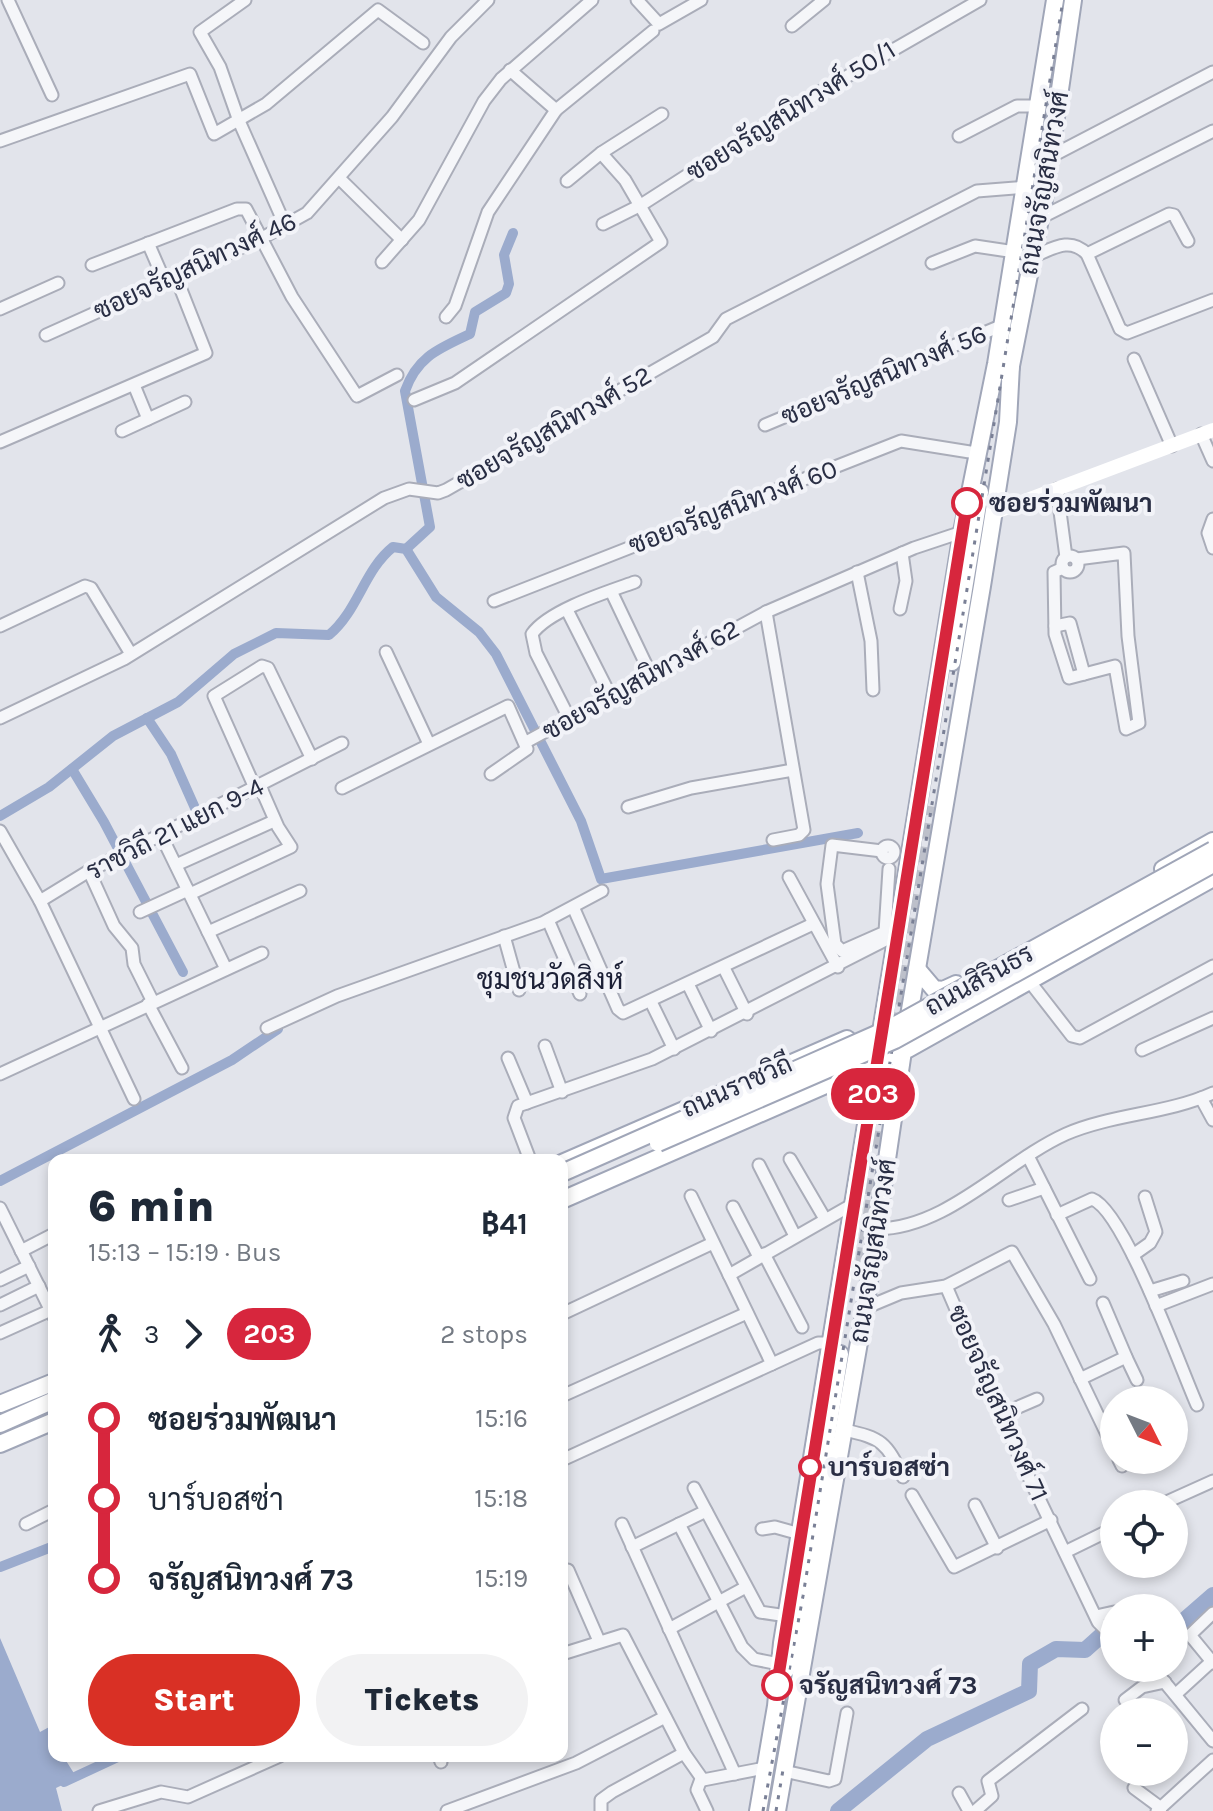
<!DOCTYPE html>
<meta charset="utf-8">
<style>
:root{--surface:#fff;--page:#f2f2f3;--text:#1f2937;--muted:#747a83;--accent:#d93025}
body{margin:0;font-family:Karla,Sarabun,sans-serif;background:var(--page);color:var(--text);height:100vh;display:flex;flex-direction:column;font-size:30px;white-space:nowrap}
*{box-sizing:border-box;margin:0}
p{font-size:26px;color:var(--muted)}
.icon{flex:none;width:44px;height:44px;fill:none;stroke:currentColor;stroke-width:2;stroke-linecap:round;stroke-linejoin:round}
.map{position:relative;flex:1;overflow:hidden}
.sheet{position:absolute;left:48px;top:1154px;width:520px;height:608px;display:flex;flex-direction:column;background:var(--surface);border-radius:16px;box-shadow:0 4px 12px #0003}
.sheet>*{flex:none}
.badge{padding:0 16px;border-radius:26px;font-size:28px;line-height:52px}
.needle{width:52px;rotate:132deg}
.fabs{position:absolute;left:1100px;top:1386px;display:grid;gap:16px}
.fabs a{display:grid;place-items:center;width:88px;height:88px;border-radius:50%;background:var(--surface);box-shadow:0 4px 12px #0003;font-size:40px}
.map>.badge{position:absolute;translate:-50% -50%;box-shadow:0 0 0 4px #fff}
.legs{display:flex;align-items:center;gap:12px;height:88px;padding:0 40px;font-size:26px}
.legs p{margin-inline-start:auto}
.head{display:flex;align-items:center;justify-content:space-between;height:136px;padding:0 40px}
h1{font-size:44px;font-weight:800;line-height:60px}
.button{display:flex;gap:16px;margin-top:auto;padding:16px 40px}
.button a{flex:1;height:92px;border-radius:48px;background:var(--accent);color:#fff;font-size:32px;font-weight:800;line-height:92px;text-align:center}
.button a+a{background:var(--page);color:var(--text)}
ul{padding:0 40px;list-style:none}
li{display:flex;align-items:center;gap:28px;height:80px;font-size:30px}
li i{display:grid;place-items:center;width:12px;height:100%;margin:0 10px;background:currentColor}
li i::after{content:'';width:20px;height:20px;margin:-10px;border:6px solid;border-radius:50%;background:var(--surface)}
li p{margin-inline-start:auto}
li:first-child i{background:linear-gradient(#0000 50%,currentColor 0)}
li:last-child i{background:linear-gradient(currentColor 50%,#0000 0)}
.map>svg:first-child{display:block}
</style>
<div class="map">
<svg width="1213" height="1811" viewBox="0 0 1213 1811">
<rect width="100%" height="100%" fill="#e2e4eb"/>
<path fill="#9babcd" d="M 0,1638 L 40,1732 L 51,1726 L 54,1756 L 63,1756 L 77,1778 L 56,1788 L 62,1811 L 0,1811 Z"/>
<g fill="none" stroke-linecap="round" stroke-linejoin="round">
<g stroke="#9babcd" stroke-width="10">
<path d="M 406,549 L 430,527 L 405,391 C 417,357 438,349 470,334 L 475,312 L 506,293 L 509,284 L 504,255 L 513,233"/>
<path d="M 147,718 L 171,754 L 195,808"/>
<path d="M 72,769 L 104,822 L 183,972"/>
<path d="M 0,816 L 49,787 L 113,736 L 178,702 L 234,654 L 276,633 L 329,635 C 358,611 364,570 393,547 L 406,549 L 436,597 L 479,632 L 496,654 L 581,821 L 601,879 L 858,833"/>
<path d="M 0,1181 L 232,1060 L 278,1029"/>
<path d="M 0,1567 L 54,1546"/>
<path d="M 64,1782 L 120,1756"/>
</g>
<g stroke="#9babcd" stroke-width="16">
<path d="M 1174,1629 L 1213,1595"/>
<path d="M 838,1811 L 927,1739 L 1029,1691 L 1030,1664 L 1056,1649 L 1085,1650 L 1105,1632 L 1114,1632"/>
</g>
<g stroke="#bdc0ca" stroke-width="16" stroke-dasharray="16 8" stroke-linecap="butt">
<path d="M 866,1194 L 929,806"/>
<path d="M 863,1264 L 876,1184"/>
</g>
<defs>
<g id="street">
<path d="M 8,0 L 52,95"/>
<path d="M 245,0 L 200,32 L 220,67 L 239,121 L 285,225"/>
<path d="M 637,0 L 659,24 L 701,0"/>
<path d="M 792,26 L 824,0"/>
<path d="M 556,110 L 653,31"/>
<path d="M 959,136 L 1017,106 L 1038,106"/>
<path d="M 0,141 L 190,74 L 214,134 L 266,104 L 378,10 L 423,43"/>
<path d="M 1050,157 L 1213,72"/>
<path d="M 340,179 L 402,240"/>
<path d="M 567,181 L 601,153 L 662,114"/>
<path d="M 1040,218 L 1213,131"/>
<path d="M 603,224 L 641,205 L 792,108 L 980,0"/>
<path d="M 148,243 L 165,282"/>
<path d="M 1087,254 L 1169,214 L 1174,215 L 1188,241"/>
<path d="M 1032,257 C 1052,249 1070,236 1087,254 L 1120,329 L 1127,333 L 1213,300"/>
<path d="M 382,262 L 419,220 L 484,101 L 501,79 L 592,0"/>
<path d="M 932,263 L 975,246 L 1015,252"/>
<path d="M 92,265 L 237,209 L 246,209 L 292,297 L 357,396 L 397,375"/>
<path d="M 0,309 L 58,283"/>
<path d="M 446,317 L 455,306 L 488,212 L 556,110 L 510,70"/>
<path d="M 46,335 L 262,238 L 307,213 L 392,117 L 451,37 L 488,0"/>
<path d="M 1134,359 L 1172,446"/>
<path d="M 134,385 L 148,419"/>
<path d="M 414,400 L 455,383 L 661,242 L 625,180 L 601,153"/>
<path d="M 765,425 L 1003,325"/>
<path d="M 122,431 L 185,402"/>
<path d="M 1201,434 L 1213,461"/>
<path d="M 0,442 L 206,353 L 176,277"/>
<path d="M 1057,489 L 1066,557"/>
<path d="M 1213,519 L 1208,533 L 1213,548"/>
<circle cx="1070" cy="564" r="8"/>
<path d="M 1063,568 L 1054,572 L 1055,634 L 1069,678 L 1115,666 L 1126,729 L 1139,723 L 1128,636 L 1124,553 L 1077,559"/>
<path d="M 857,572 L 871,641 L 873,690"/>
<path d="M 611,591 L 651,675"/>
<path d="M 494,601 L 901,441 L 976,453"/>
<path d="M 900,609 L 906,581 L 902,553"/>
<path d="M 567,610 L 611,697"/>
<path d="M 766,612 L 804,830 L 799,835 L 773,840"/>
<path d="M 0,626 L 85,586 L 91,588 L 131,654"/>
<path d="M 1055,626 L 1070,623 L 1084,674"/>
<path d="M 386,652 L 429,744"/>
<path d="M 0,718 L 124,659 L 384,498 L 409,489 L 438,493 L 446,490 L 713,337 L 726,319 L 977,191 L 1026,187"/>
<path d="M 570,720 L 536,653 L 532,634 C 549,610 607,592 635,582"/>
<path d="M 526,742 L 766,612 L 914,548 L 962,532"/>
<path d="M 255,788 L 214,696 L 262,666 L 268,668 L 312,759"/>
<path d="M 342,788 L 508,706 L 527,749 L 491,774"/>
<path d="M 628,807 L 691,788 L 793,770"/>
<path d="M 0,831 L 40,901 L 134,1099"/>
<path d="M 161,835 L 226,969"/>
<circle cx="888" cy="852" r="6"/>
<path d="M 882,851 L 832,845 L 827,884 L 835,944 L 842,951 L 885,932 L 889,869"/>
<path d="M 176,865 L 274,821"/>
<path d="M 89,871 L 114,926 L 132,948 L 134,964 L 153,1002"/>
<path d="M 789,877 L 838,967"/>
<path d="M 190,894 L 291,847 L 278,827 L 260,786"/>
<path d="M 40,901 L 89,871 L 342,743"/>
<path d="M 574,909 L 618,1009 L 623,1013 L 813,924"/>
<path d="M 140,912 L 188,890"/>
<path d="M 548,920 L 580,994"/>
<path d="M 208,932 L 300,891"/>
<path d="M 504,936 L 519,990"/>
<path d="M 725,970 L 747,1014"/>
<path d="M 1030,982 L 1072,1036 L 1080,1038 L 1213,966"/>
<path d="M 689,986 L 711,1031"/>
<path d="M 148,1004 L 182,1068"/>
<path d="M 653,1006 L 674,1049"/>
<path d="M 267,1028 L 337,996 L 542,923 L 602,891"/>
<path d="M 545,1046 L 562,1092"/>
<path d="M 1142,1050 L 1213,1018"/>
<path d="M 508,1058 L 527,1103"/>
<path d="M 0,1074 L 262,953"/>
<path d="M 1201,1098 L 1213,1120"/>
<path d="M 1028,1156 L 1090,1279"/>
<path d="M 790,1159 L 825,1219"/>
<path d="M 530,1160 L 514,1118 L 518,1106 L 652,1059 L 899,933"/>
<path d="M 759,1165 L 795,1236"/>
<path d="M 691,1196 L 772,1364"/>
<path d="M 1009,1200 L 1044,1188"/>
<path d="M 733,1207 L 759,1257"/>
<path d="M 0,1208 L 54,1317"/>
<path d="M 1057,1215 L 1092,1199 C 1124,1210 1181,1369 1197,1405"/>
<path d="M 877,1229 C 948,1228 1004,1162 1066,1134 C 1112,1114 1167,1114 1213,1093"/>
<path d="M 21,1251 L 54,1234"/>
<path d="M 764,1254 L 802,1327"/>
<path d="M 1133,1255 L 1150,1243 L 1156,1232 L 1145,1197"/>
<path d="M 729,1275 L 855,1203"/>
<path d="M 0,1280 L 29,1266"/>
<path d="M 946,1286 L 1023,1465 L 1098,1622 L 1114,1638"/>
<path d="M 1150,1291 L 1183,1281"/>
<path d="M 0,1305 L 39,1286"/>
<path d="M 1156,1306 L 1213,1284"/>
<path d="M 865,1308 L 901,1293 L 946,1286 L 1012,1252 L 1054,1324 L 1114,1449"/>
<path d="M 562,1314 L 713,1243"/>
<path d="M 0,1333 L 51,1310"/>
<path d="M 1126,1357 L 1137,1380"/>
<path d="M 1080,1379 L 1126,1357 L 1103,1303"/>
<path d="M 562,1396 L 747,1313"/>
<path d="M 1002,1414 L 1037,1399"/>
<path d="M 844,1430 C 882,1438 886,1442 903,1477"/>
<path d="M 562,1460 L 818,1343 L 831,1343"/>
<path d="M 1119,1460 L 1122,1466"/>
<path d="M 694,1488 L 760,1612 L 787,1616"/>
<path d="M 912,1495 L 954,1567 L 1051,1520"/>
<path d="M 1162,1504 L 1213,1481"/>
<path d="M 975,1505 L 997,1548"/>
<path d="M 26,1524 L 54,1510"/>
<path d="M 622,1524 L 735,1774"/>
<path d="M 679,1524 L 742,1647 L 754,1659 L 779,1664"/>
<path d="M 762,1529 L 775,1527 L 800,1534"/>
<path d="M 632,1547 L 706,1511"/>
<path d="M 1065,1552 L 1114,1528"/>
<path d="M 568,1570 L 599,1641"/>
<path d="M 1213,1613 L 1190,1635 L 1213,1663"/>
<path d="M 1096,1616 L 1114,1612"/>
<path d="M 669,1629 L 746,1587"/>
<path d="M 562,1654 L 623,1635 L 684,1753"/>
<path d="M 1153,1668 L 1213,1741"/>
<path d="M 1176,1694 L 1211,1662"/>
<path d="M 1125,1700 L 1142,1687 L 1165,1682"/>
<path d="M 439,1756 L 441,1762"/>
<path d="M 784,1771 L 829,1781 L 835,1779 L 847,1713"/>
<path d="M 701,1779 L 697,1790 L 707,1811"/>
<path d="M 1134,1788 L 1161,1808"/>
<path d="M 959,1793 L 969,1811"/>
<path d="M 99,1811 L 161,1792 L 188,1797 L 280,1756"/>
<path d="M 447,1811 L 576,1763 L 665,1717"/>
<path d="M 601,1811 L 601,1800 L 612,1792 L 684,1753 L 703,1780 L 765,1768"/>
<path d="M 975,1811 L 992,1796 L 988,1781 L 1082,1709"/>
<path d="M 1157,1811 L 1213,1760"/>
</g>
<g id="primary">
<path d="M 1009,376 L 1044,199 L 1073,0"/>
<path d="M 952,662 L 980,492"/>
<path d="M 1163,869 L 1213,841"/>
<path d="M 917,969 L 934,989 L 943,990 L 956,984"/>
<path d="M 562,1163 L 847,1039"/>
<path d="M 562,1200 L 908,1049 L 1213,878"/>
<path d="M 0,1404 L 54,1382"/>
<path d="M 0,1424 L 54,1400"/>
<path d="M 0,1444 L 54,1421"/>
<path d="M 786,1670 L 794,1643 L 840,1354"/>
<path d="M 758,1811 L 776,1706 L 782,1643 L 962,532 L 996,364 L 1055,0"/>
<path d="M 777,1811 L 865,1308 L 903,1051 L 982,586 L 1008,422 L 1011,365"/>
</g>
</defs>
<use href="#street" stroke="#aaadb9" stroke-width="15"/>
<use href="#primary" stroke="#a0a6b8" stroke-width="20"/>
<use href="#street" stroke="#f5f6f9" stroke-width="11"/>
<path stroke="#fff" stroke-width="14" d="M 993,513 L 1213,430"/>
<use href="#primary" stroke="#fff" stroke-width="16"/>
<g stroke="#7a8096" stroke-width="3" stroke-dasharray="4 8" stroke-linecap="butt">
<path d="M 763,1811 L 803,1596 L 1063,0"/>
<path d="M 776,1811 L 784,1764"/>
</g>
<defs>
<g id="primary-bridge">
<path d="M 658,1143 L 895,1040 L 1213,864"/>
<path d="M 562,1173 L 890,1028 L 1213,850"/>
</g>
</defs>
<use href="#primary-bridge" stroke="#a0a6b8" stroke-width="20" stroke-linecap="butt"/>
<use href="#primary-bridge" stroke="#fff" stroke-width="16"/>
</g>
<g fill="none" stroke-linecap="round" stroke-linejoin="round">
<defs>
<path id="line-1" d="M 777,1685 L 967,503"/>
</defs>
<use href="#line-1" stroke="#fff" stroke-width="18"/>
<use href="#line-1" stroke="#d7263d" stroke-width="12"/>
</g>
<g fill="#fff" stroke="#d7263d" stroke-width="4">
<circle cx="967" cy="503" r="14"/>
<circle cx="810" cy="1467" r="10"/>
<circle cx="777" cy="1685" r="14"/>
</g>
<g text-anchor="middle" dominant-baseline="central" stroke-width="8" stroke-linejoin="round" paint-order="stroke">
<g font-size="26" fill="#292e44" stroke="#f2f3f8">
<text transform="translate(791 111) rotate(-32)">ซอยจรัญสนิทวงศ์ 50/1</text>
<text transform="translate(1044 183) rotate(-80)">ถนนจรัญสนิทวงศ์</text>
<text transform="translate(195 266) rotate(-25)">ซอยจรัญสนิทวงศ์ 46</text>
<text transform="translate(884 375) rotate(-23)">ซอยจรัญสนิทวงศ์ 56</text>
<text transform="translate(554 428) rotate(-30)">ซอยจรัญสนิทวงศ์ 52</text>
<text transform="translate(733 507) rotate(-21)">ซอยจรัญสนิทวงศ์ 60</text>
<text transform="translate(641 680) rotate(-29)">ซอยจรัญสนิทวงศ์ 62</text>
<text transform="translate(175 829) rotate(-27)">ราชวิถี 21 แยก 9-4</text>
<text transform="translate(979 980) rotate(-29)">ถนนสิรินธร</text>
<text transform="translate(737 1086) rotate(-24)">ถนนราชวิถี</text>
<text transform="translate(873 1251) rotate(-81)">ถนนจรัญสนิทวงศ์</text>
<text transform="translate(998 1403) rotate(66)">ซอยจรัญสนิทวงศ์ 71</text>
</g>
<g font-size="26" font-weight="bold" fill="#292e44" stroke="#f2f3f8" text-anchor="start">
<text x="989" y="503">ซอยร่วมพัฒนา</text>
<text x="828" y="1467">บาร์บอสซ่า</text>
<text x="799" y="1685">จรัญสนิทวงศ์ 73</text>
</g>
<g font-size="28" fill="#1b1f35" stroke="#f2f3f8">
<text x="550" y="979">ชุมชนวัดสิงห์</text>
</g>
</g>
</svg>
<div class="fabs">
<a><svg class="needle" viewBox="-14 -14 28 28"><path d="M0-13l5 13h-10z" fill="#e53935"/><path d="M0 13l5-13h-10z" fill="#747a83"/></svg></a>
<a><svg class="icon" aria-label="locate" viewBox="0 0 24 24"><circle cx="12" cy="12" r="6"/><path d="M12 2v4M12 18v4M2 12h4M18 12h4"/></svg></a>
<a>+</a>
<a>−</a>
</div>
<b class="badge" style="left:873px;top:1094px;background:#d7263d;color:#fff">203</b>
<section class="sheet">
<div class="head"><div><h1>6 min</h1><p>15:13 – 15:19 · Bus</p></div><b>฿41</b></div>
<div class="legs"><svg class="icon" aria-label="walk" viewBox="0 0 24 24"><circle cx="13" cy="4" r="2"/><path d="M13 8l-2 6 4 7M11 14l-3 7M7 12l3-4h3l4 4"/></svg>3<svg class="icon" aria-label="forward" viewBox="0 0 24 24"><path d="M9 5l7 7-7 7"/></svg><b class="badge" style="background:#d7263d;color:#fff">203</b><p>2 stops</p></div>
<ul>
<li><i style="color:#d7263d"></i><b>ซอยร่วมพัฒนา</b><p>15:16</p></li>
<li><i style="color:#d7263d"></i><span>บาร์บอสซ่า</span><p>15:18</p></li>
<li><i style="color:#d7263d"></i><b>จรัญสนิทวงศ์ 73</b><p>15:19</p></li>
</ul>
<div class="button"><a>Start</a><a>Tickets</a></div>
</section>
</div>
